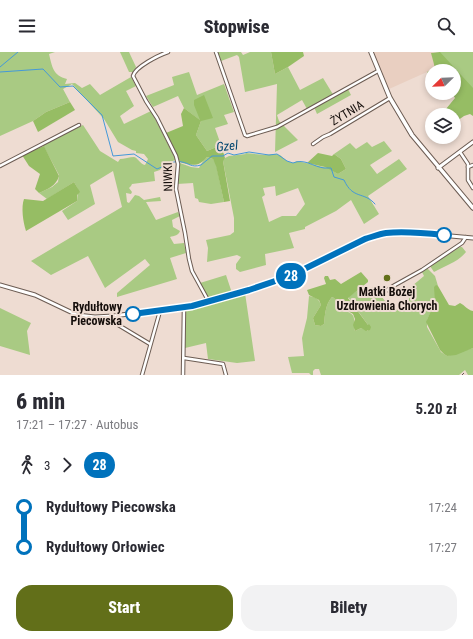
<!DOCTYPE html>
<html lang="pl">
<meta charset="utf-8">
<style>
:root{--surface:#fff;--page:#f2f2f3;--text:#2b2b33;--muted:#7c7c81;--accent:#626f19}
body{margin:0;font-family:"Roboto Condensed",sans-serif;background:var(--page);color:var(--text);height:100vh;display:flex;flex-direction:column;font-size:15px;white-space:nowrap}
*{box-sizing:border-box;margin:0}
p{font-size:13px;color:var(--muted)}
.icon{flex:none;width:22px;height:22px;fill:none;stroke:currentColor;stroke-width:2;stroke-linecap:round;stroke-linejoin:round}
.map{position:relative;height:323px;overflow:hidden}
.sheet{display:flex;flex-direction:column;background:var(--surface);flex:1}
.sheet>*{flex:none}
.badge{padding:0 8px;border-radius:13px;font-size:14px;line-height:26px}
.needle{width:26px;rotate:247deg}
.buttons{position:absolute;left:425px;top:12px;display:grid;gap:8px}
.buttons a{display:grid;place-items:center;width:36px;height:36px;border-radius:50%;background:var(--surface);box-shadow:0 2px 6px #0003;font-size:20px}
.map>.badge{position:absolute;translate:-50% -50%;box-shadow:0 0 0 2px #fff}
.legs{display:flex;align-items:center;gap:6px;height:44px;padding:0 16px;font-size:13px}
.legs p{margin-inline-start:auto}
.headline{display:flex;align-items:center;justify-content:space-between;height:68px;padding:0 16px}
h1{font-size:22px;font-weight:800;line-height:30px}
.button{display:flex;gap:8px;margin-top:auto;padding:8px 16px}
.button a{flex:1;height:46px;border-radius:16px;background:var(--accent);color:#fff;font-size:16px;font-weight:800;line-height:46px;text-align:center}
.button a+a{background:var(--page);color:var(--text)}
ul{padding:0 16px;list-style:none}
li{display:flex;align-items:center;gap:14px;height:40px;font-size:15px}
li i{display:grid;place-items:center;width:6px;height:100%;margin:0 5px;background:currentColor}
li i::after{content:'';width:10px;height:10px;margin:-5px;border:3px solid;border-radius:50%;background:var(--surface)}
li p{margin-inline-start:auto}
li:first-child i{background:linear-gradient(#0000 50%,currentColor 0)}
li:last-child i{background:linear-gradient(currentColor 50%,#0000 0)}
header{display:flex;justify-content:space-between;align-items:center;height:52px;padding:0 16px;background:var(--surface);font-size:18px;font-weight:800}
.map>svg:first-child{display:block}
</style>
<header><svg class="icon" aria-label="menu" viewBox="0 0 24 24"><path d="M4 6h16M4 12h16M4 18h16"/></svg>Stopwise<svg class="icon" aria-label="search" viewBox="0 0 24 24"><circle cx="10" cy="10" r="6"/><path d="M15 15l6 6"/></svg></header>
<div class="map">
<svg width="473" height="323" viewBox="0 0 473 323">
<rect width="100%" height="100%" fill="#eedcd2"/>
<path fill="#e9cfc1" d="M 373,0 L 433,0 L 432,1 L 436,16 L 389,37 Z"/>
<g fill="#a9ca83" fill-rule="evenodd">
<path d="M 0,0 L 55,0 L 49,2 C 52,14 53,24 67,27 L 65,32 L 75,31 L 82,36 L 90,32 L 100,43 L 131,25 L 136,34 L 126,39 L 134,54 L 120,64 L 124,72 L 151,59 L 176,108 C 168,110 164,112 160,118 L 154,120 L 155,129 L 132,132 L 131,134 L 129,136 L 132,140 L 131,142 L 126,141 L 127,150 L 129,151 L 135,143 L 139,144 L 144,148 L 160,145 L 161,149 L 146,150 L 156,168 L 178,160 L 180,164 L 172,168 L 173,175 L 180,179 C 179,183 174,184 170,185 L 174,192 L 184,191 L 186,201 L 170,206 L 177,227 L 117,245 L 117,241 L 150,213 L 145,207 L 105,236 L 88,204 L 51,223 L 31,209 L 122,155 L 113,119 L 90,133 L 95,152 L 68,168 L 62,159 L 77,149 L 78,137 L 74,130 L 47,147 L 39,141 L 52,135 L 58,130 L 59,123 L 43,93 L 83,73 L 100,99 L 118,110 L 120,107 C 124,107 130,105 134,105 C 138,106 140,112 145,113 L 148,107 L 144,102 L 136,101 L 136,99 L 132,98 L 118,90 L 104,67 L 72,32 L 63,37 L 70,50 L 46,60 L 33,69 L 0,84 Z"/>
<path d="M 120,0 L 129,0 L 136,15 L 133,20 L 129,20 Z"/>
<path d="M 218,0 L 241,0 L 243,3 L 250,0 L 271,0 L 275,22 L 288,15 L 300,38 L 323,26 L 334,44 L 348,37 L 351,43 L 317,62 L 314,55 L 307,57 L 302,48 L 277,63 L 279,69 L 298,88 L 275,100 L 277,32 L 245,40 L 239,5 L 237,3 L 221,9 Z"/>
<path d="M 439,0 L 473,0 L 473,53 L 454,19 L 442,19 Z"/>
<path d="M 189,20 L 197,43 L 224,32 L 234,60 L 224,63 L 228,72 L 215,76 L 221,93 L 207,99 L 196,83 L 201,69 L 184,56 L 178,44 L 153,55 L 146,44 L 174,33 L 172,25 Z"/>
<path d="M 384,89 L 392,99 L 370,113 L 377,122 L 399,107 L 407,117 L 368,144 L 379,162 L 364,172 L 351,148 L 336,159 L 305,175 L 305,177 L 289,181 L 294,196 L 265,202 L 266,213 L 240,220 L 236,217 L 236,212 L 241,205 L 237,203 L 207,210 L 208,196 L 206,188 L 230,183 L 234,180 L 234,166 L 223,109 L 223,107 L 229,104 L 246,102 L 245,101 L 265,103 L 275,102 L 280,103 L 287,109 L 293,111 L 297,109 L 328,116 L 338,122 L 346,117 L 341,107 L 334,102 L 350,91 L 356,97 L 367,90 L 372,95 ZM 275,134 L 276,144 L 298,136 L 305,152 L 296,164 L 282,164 L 269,170 L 262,145 L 265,143 L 263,136 Z"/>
<path d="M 207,105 L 213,107 L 216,112 L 224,150 L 211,152 L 199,150 L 198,147 L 195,146 L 193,131 L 177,132 L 180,111 L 191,115 L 199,116 L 201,112 Z"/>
<path d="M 460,195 L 462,195 L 466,200 C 458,210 445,214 434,220 L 430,214 Z"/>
<path d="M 427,216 L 435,224 L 438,234 L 436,234 L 435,250 L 431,260 L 427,268 L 427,275 L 441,300 L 447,304 L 473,296 L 473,323 L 468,323 L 465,318 L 459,323 L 321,323 L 319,317 L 315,317 L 313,319 L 313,323 L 311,323 L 309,321 L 292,321 L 288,305 L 304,304 L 302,286 L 307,266 L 309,244 C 316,245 319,247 321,253 L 313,266 L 315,273 L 321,274 L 324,272 C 325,263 325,253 332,245 L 334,246 L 339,251 L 343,247 L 348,260 C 358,264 352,271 355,279 L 361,276 L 368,279 L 368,273 L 348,245 L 364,234 L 367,239 L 374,234 L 393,260 L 409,248 L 409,245 L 405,241 L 406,239 L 424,224 L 422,220 Z"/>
<path d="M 226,223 L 232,241 L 245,241 L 255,309 L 237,311 L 208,307 L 206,291 L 185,296 L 184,256 L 208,248 L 200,231 Z"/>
<path d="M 0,256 L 31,271 L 27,279 L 30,303 L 0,294 Z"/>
</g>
<g fill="#96bd64">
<path d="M 271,0 L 303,0 L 304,4 L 288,15 L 275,22 Z"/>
<path d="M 440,0 L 473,36 L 473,64 L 470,62 L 464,64 L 454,71 L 454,63 L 441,63 L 455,46 L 452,41 C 444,43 434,46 428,38 L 432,30 L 432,41 L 454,41 L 454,19 L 432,19 L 432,27 L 427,20 L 435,16 L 431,1 Z"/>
<path d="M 204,43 L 213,66 L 201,69 L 196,83 L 207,99 L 221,93 L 225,106 L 223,109 L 230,149 L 224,150 L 216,114 L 213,107 L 207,105 C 199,115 192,114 180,110 L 166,81 L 183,74 L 181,62 L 184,56 L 200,68 L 194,53 L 194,48 Z"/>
<path d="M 70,50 L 75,58 L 38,80 L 33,69 L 46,60 Z"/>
<path d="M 44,94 L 59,124 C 56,134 48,137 39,141 L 35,137 L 40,122 L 29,114 L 22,103 Z"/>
<path d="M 318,101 L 332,104 L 334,102 L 341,107 L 346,117 L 338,122 L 325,115 L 307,111 Z"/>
<path d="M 74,130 L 80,140 L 77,143 L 77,149 L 26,179 C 23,170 21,155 24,147 L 43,149 Z"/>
<path d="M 361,220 L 368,228 L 368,230 L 348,246 L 368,273 L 369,272 L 371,275 L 370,278 L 366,279 L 361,276 L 355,279 L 353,273 L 355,267 L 353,262 L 346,258 L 343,247 L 339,252 L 334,246 L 332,245 C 325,253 325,263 324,272 L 321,274 L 315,273 L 313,266 L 321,253 L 319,248 L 309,243 L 307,238 L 326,232 L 324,226 L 325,224 L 328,224 L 330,228 L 335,227 L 341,232 Z"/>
<path d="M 436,233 L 438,234 L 449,253 L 455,254 L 460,251 C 465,253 467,258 473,259 L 473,296 L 456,303 L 447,304 L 444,302 L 440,298 L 426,270 L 435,250 L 434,235 Z"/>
</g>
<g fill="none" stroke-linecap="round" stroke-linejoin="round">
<g stroke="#4499d9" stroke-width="1">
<path d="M 0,15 L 18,0"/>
<path d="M 0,20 L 43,17 L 60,35 L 73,34 L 102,63 L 113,104 L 134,102 L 157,117 C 165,114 172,108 182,110 C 189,111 191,116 201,113 L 212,104 L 223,104 L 228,101 L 234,103 L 249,100 L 269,103 L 277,102 L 287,109 L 293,111 C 304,106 314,115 324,116 C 327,116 329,116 331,116 L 334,125 L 344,128 C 353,148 364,139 375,152"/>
</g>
<defs>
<g id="street">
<path d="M 168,0 C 159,3 135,15 133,24 L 146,49 L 157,66 L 176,104 L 178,112 L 176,137 L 185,181 L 189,207 L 192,219 L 209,250"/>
<path d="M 216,0 L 245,83 L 247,84 L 277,75 L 378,19"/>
<path d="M 313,92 L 323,85 L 330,82 L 390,46"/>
<path d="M 460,100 L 468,112 L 468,128 L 473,136"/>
<path d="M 0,114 L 79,73"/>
<path d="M 468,115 L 473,113"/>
<path d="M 381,242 L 395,233 L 422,218 L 462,191 L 466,185"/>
<path d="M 105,265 L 150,292"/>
<path d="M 184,306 L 223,312 L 226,323"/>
<path d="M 142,323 L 160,259"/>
<path d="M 183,323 L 184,256"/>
</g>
<g id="secondary">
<path d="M 438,116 L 473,90"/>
<path d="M 0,233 L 35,243 L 77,263 L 95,265 L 113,264 L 192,254 L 249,239 L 290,224 L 365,187 L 385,181 L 429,182 L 473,186"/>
</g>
<path id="primary" d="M 371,0 L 390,46 L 412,83 L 473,156"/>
</defs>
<use href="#street" stroke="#6c5c53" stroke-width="4.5"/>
<use href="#secondary" stroke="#6c5c53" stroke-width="5"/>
<use href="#primary" stroke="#6c5c53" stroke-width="5.5"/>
<use href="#street" stroke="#fff" stroke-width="2.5"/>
<use href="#secondary" stroke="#fff" stroke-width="3"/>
<use href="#primary" stroke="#fff" stroke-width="3.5"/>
<path stroke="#625752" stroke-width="1" stroke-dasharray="6 3" stroke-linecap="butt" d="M 462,323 L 464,321"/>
</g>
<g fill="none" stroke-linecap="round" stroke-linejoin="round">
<defs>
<path id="line-1" d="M 133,262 L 192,254 L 249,238 L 290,224 L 365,187 C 372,185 379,182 386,181 C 405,179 425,181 444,183"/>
</defs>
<use href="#line-1" stroke="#fff" stroke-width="9"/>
<use href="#line-1" stroke="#0072bc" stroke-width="6"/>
</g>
<g fill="#fff" stroke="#0072bc" stroke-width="2">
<circle cx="444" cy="183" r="7"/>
<circle cx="133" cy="262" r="7"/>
</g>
<circle fill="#626f19" stroke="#eedcd2" stroke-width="1.5" cx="387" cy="226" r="4"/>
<g text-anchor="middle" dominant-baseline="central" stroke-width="4" stroke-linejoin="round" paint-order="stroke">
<g font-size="12" fill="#150e0b" stroke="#eedcd2">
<text transform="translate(347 61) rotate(-31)">ŻYTNIA</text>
<text transform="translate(168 125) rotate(-91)">NIWKI</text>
</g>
<g font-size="12" font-weight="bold" fill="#150e0b" stroke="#eedcd2">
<text x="387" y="240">Matki Bożej<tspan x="387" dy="14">Uzdrowienia Chorych</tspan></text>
</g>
<g font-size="12" font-weight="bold" fill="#150e0b" stroke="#eedcd2" text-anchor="end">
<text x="122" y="255">Rydułtowy<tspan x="122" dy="14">Piecowska</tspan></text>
</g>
<g font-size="13" font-style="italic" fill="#01456f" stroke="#eedcd2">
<text transform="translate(227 94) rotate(-6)">Gzel</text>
</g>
</g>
</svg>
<div class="buttons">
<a><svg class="needle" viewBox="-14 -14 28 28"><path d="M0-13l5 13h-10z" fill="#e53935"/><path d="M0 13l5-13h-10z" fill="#7c7c81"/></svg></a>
<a><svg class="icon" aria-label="layers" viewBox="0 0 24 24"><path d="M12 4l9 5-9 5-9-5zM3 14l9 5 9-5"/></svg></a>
</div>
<b class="badge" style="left:291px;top:224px;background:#0072bc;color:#fff">28</b>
</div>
<section class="sheet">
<div class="headline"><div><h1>6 min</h1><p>17:21 – 17:27 · Autobus</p></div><b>5.20 zł</b></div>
<div class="legs"><svg class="icon" aria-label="walk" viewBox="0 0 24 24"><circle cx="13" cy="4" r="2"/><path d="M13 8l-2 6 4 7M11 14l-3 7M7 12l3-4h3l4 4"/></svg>3<svg class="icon" aria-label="forward" viewBox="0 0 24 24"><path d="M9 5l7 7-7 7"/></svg><b class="badge" style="background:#0072bc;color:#fff">28</b></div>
<ul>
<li><i style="color:#0072bc"></i><b>Rydułtowy Piecowska</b><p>17:24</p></li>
<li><i style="color:#0072bc"></i><b>Rydułtowy Orłowiec</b><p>17:27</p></li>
</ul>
<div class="button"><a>Start</a><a>Bilety</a></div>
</section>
